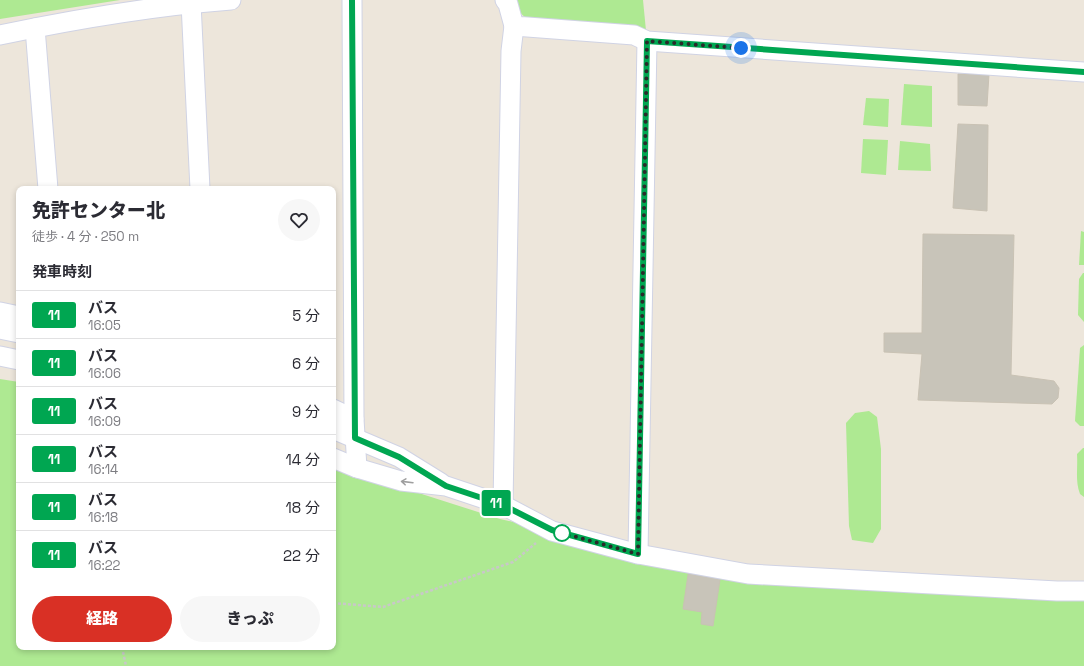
<!DOCTYPE html>
<html lang="ja">
<meta charset="utf-8">
<style>
:root{--surface:#fff;--page:#f7f7f7;--text:#2b2b33;--muted:#7c7c81;--line:#e1e1e2;--accent:#d93025}
body{margin:0;font-family:"Space Grotesk","Noto Sans JP",sans-serif;background:var(--page);color:var(--text);height:100vh;display:flex;flex-direction:column;font-size:15px;white-space:nowrap}
*{box-sizing:border-box;margin:0}
p{font-size:13px;color:var(--muted)}
.icon{flex:none;width:22px;height:22px;fill:none;stroke:currentColor;stroke-width:2;stroke-linecap:round;stroke-linejoin:round}
.map{position:relative;flex:1;overflow:hidden}
.panel{position:absolute;left:16px;top:186px;width:320px;height:464px;display:flex;flex-direction:column;background:var(--surface);border-radius:8px;box-shadow:0 2px 6px #0003}
.panel>*{flex:none}
.badge{padding:0 8px;border-radius:3px;font-size:14px;line-height:26px}
.you{position:absolute;width:20px;height:20px;margin:-10px;border:3px solid #fff;border-radius:50%;background:#1a73e8;box-shadow:0 0 0 6px #1a73e833}
.map>.badge{position:absolute;translate:-50% -50%;box-shadow:0 0 0 2px #fff}
h2{padding:0 16px;font-size:15px;line-height:36px}
.round{display:grid;place-items:center;flex:none;width:42px;height:42px;border-radius:21px;background:var(--page)}
.head{display:flex;align-items:center;justify-content:space-between;height:68px;padding:0 16px}
h1{font-size:19px;font-weight:800;line-height:30px}
.button{display:flex;gap:8px;margin-top:auto;padding:8px 16px}
.button a{flex:1;height:46px;border-radius:24px;background:var(--accent);color:#fff;font-size:16px;font-weight:800;line-height:46px;text-align:center}
.button a+a{background:var(--page);color:var(--text)}
ul{padding:0;list-style:none}
li{display:flex;align-items:center;gap:12px;height:48px;padding:0 16px;border-top:1px solid var(--line)}
li div{flex:1}
li b{display:block;font-size:15px}
li em{font-style:normal}
li .badge{min-width:44px;font-weight:700;text-align:center}
.map>svg:first-child{display:block}
</style>
<div class="map">
<svg width="1084" height="666" viewBox="0 0 1084 666">
<rect width="100%" height="100%" fill="#ede6db"/>
<g fill="#aee992">
<path d="M 0,0 L 120,0 L 0,19 Z"/>
<path d="M 506,0 L 643,0 L 647,41 L 538,29 Z"/>
<path d="M 904,84 L 932,86 L 932,127 L 901,125 Z"/>
<path d="M 866,98 L 889,99 L 888,127 L 863,125 Z"/>
<path d="M 863,139 L 888,140 L 886,175 L 861,173 Z"/>
<path d="M 900,141 L 930,144 L 931,171 L 898,170 Z"/>
<path d="M 1081,231 L 1084,232 L 1084,265 L 1079,265 Z"/>
<path d="M 1083,273 L 1084,273 L 1084,322 L 1078,315 L 1079,279 Z"/>
<path d="M 1084,345 L 1084,426 L 1080,426 L 1075,421 L 1080,348 Z"/>
<path d="M 0,379 L 19,382 L 19,647 L 333,647 L 333,460 L 356,473 L 500,519 L 716,568 L 1084,597 L 1084,666 L 0,666 Z"/>
<path d="M 869,411 L 877,417 L 881,449 L 881,529 L 873,543 L 852,540 L 849,526 L 846,423 L 855,413 Z"/>
<path d="M 1083,448 L 1084,448 L 1084,497 L 1080,494 C 1075,481 1078,468 1077,454 Z"/>
</g>
<g fill="#c8c4b9" stroke="#c9c2b4">
<path d="M 958,74 L 989,74 L 987,106 L 958,105 Z"/>
<path d="M 958,124 L 988,125 L 987,211 L 953,208 Z"/>
<path d="M 923,234 L 1014,235 L 1011,375 L 1054,381 L 1059,388 L 1058,398 L 1052,404 L 918,400 L 922,354 L 884,352 L 884,333 L 922,333 Z"/>
<path d="M 689,568 L 721,573 L 713,626 L 701,624 L 702,612 L 683,609 Z"/>
</g>
<g fill="none" stroke-linecap="round" stroke-linejoin="round">
<defs>
<g id="minor">
<path d="M 352,0 L 354,419 L 357,468"/>
<path d="M 505,0 L 508,4 L 514,26 L 634,35 L 647,41 L 1084,72"/>
<path d="M 191,3 L 200,189"/>
<path d="M 35,28 L 48,189"/>
<path d="M 0,35 C 76,19 154,6 231,0"/>
<path d="M 0,312 L 19,316"/>
<path d="M 0,329 L 19,333"/>
<path d="M 0,356 L 19,360"/>
<path d="M 333,409 L 354,419"/>
<path d="M 333,429 L 399,457 L 441,483"/>
<path d="M 333,458 L 357,468 L 401,481 L 446,486 L 503,505 L 552,531 L 638,554 L 748,574 L 1057,591 L 1084,591"/>
<path d="M 503,505 L 511,51 L 514,26"/>
<path d="M 638,554 L 647,41"/>
</g>
</defs>
<use href="#minor" stroke="#d0d3e4" stroke-width="21"/>
<g stroke="#c8c8c8" stroke-width="2.5" stroke-dasharray="3 2" stroke-linecap="butt">
<path d="M 333,603 L 383,607 L 513,562 L 536,543"/>
<path d="M 122,647 L 126,666"/>
</g>
<use href="#minor" stroke="#fff" stroke-width="19"/>
</g>
<defs><path id="oneway-shaft" d="M-6 0H5M1.5-3L5.5 0L1.5 3" fill="none" stroke-width="1.6" stroke-linecap="round" stroke-linejoin="round"/></defs>
<use stroke="#9f9f9f" href="#oneway-shaft" transform="translate(407 482) rotate(-173)"/>
<g fill="none" stroke-linecap="round" stroke-linejoin="round">
<defs>
<path id="line" d="M 352,0 L 355,438 L 399,457 L 446,486 L 503,505 L 552,530 L 638,554 L 647,41 L 1084,72"/>
</defs>
<use href="#line" stroke="#fff" stroke-width="9"/>
<use href="#line" stroke="#00a651" stroke-width="6"/>
<path stroke="#2a2a2a" stroke-width="4" stroke-dasharray="0 7.2" d="M 562,533 L 638,554 L 647,41 L 741,48"/>
</g>
<circle fill="#fff" stroke="#00a651" stroke-width="2" cx="562" cy="533" r="8"/>
</svg>
<div class="you" style="left:741px;top:48px"></div>
<b class="badge" style="left:496px;top:503px;background:#00a651;color:#fff">11</b>
<section class="panel">
<div class="head"><div><h1>免許センター北</h1><p>徒歩 · 4 分 · 250 m</p></div><a class="round"><svg class="icon" aria-label="heart" viewBox="0 0 24 24"><path d="M12 20l-8-8c-3-5 5-10 8-4 3-6 11-1 8 4z"/></svg></a></div>
<h2>発車時刻</h2>
<ul>
<li><span class="badge" style="background:#00a651;color:#fff">11</span><div><b>バス</b><p>16:05</p></div><em>5 分</em></li>
<li><span class="badge" style="background:#00a651;color:#fff">11</span><div><b>バス</b><p>16:06</p></div><em>6 分</em></li>
<li><span class="badge" style="background:#00a651;color:#fff">11</span><div><b>バス</b><p>16:09</p></div><em>9 分</em></li>
<li><span class="badge" style="background:#00a651;color:#fff">11</span><div><b>バス</b><p>16:14</p></div><em>14 分</em></li>
<li><span class="badge" style="background:#00a651;color:#fff">11</span><div><b>バス</b><p>16:18</p></div><em>18 分</em></li>
<li><span class="badge" style="background:#00a651;color:#fff">11</span><div><b>バス</b><p>16:22</p></div><em>22 分</em></li>
</ul>
<div class="button"><a>経路</a><a>きっぷ</a></div>
</section>
</div>
